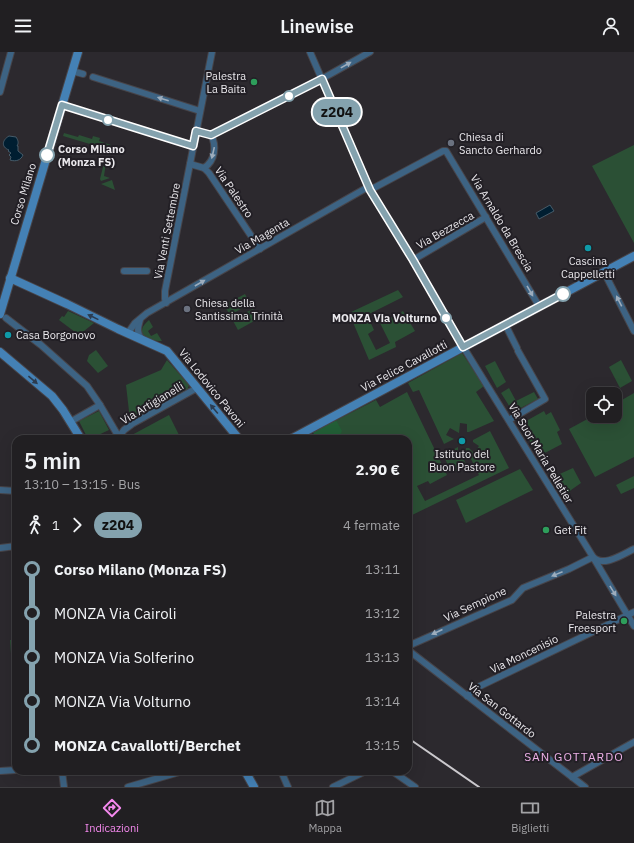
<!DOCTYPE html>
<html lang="it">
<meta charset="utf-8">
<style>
:root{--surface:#211f22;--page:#29272a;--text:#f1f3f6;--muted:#a2a2a5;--line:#3e3d40;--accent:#f589ee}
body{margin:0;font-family:"IBM Plex Sans",sans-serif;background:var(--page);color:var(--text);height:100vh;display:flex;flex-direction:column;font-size:15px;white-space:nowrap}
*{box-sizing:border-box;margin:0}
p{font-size:13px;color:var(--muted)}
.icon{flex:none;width:22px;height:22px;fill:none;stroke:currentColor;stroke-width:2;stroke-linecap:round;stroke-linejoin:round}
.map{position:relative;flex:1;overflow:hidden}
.sheet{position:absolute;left:12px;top:383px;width:400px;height:340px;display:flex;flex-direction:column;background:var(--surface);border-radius:12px;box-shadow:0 4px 16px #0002,0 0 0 1px var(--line)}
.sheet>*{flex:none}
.badge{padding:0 8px;border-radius:13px;font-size:14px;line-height:26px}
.buttons{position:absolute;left:586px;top:335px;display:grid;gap:8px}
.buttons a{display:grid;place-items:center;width:36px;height:36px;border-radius:8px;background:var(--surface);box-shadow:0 4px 16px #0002,0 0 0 1px var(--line);font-size:20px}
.map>.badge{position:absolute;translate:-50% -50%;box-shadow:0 0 0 2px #fff}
.legs{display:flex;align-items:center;gap:6px;height:44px;padding:0 12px;font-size:13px}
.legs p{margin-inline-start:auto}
.summary{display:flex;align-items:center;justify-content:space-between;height:68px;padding:0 12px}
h1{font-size:22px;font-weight:600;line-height:30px}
ul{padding:0 12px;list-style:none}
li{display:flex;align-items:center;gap:14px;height:44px;font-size:15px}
li i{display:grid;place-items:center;width:6px;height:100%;margin:0 5px;background:currentColor}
li i::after{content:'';width:10px;height:10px;margin:-5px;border:3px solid;border-radius:50%;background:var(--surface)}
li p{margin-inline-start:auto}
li:first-child i{background:linear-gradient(#0000 50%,currentColor 0)}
li:last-child i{background:linear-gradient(currentColor 50%,#0000 0)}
header{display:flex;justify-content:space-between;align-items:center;height:52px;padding:0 12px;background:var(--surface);font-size:18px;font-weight:600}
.menu{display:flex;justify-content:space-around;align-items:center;height:56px;border-top:1px solid var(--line);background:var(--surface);font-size:11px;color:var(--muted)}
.menu a{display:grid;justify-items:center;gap:2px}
.menu .active{color:var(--accent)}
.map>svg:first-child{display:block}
</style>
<header><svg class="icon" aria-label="menu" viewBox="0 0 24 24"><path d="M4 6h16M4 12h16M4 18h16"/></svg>Linewise<svg class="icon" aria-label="person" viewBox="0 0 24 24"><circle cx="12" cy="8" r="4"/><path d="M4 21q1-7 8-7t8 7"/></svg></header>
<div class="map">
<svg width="634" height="735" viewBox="0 0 634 735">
<rect width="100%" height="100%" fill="#2c292e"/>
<g fill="#2b5035">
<path d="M 64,81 L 78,85 L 79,83 L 92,87 L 93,84 L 100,86 L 99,89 L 111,93 L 110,98 L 63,84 Z"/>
<path d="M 634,93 L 634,191 L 592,114 Z"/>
<path d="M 104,111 L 106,111 L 104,124 L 110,126 L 101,129 L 100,127 Z"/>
<path d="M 112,128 L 115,138 L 101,132 Z"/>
<path d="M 398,238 L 403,245 L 367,263 L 374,278 L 368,282 L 376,298 L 390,291 L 380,271 L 403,259 L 415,279 L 395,290 L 396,295 L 369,308 L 349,261 Z"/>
<path d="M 245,242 L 250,252 L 230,263 L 224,253 Z"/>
<path d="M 253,257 L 258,267 L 238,278 L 232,267 Z"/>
<path d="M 68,259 L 94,271 L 79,283 L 59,268 L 62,264 L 64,265 Z"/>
<path d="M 149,268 L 153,275 L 148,279 L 151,284 L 157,281 L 162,289 C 147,289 133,281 149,268 Z"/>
<path d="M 96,298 L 108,314 L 98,321 L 87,309 L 89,303 Z"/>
<path d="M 462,301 L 484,334 L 476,340 L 494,369 L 469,380 L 467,380 L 467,372 L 460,371 L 459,381 L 450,376 L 446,383 L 454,387 L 444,392 L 419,338 L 413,340 L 408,331 Z"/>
<path d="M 167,308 L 189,333 L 187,339 L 130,368 L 126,333 L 161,318 Z"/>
<path d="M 621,308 L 632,329 L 620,336 L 609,315 Z"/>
<path d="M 495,309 L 506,330 L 497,336 L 485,314 Z"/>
<path d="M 509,336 L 516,349 L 534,340 L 538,347 L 513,360 L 501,341 Z"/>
<path d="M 407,340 L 447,423 L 430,432 L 428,429 L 417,434 L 425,449 L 479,423 L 470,405 L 464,408 L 467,414 L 452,421 L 443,403 L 458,395 L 458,405 L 465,405 L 466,396 L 469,396 L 474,401 L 479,394 L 473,390 L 473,388 L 490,379 L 509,416 L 408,465 L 408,387 L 316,387 L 313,380 L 376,348 L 380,355 Z"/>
<path d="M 634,341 L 634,405 L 595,425 L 569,377 L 593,364 L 615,364 L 615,352 Z"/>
<path d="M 99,359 L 109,378 L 94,385 L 94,387 L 88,387 L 79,369 Z"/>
<path d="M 544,359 L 546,363 L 551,360 L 560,378 L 557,380 L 562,392 L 539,404 L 526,383 L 530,381 L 527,376 L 523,378 L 519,373 Z"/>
<path d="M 169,363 L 181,387 L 130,387 L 130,384 Z"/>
<path d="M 573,416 L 581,431 L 571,438 L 567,444 L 564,445 L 553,425 Z"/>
<path d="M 520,417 L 533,438 L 466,471 L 456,448 Z"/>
<path d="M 634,424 L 634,436 L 621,442 L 616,433 Z"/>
<path d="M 10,588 L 16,588 L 16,602 L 11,602 Z"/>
</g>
<path fill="#225e36" d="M 336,368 L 342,379 L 338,387 L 316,387 L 313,380 Z"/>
<g fill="#001e31" stroke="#465b69">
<path d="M 9,84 L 16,85 C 18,88 19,91 17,94 L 18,94 L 18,99 L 23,103 C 21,108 16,110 10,108 L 11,105 L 9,103 L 11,101 L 8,99 L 9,98 C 1,95 2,88 9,84 Z"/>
<path d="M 550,153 L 554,159 L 539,167 L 536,161 Z"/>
</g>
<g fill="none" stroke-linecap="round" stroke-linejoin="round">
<defs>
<g id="street">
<path d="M 310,0 L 370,138 L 413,208 L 459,288 L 593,505 C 603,516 623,502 634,497"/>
<path d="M 72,19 L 83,22"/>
<path d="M 93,25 L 200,59"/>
<path d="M 0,40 L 11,0"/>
<path d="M 62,53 L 193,94"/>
<path d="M 196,79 L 211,83"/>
<path d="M 211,83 L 318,29 L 370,0"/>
<path d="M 190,112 L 204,116 L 209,121 L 260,197"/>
<path d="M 204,116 C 215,109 217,94 211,83"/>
<path d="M 370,138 L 443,99 L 446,99 L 539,254"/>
<path d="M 413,208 L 486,165"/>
<path d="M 124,219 L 147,219"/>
<path d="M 604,220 L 634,279"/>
<path d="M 166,251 L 165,247 L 165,239 L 212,0"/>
<path d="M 6,266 L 41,293 L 87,334 L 100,353 L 120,387"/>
<path d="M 140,268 C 138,275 136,281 142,287"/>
<path d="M 505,272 L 517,296"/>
<path d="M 128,281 L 135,271 L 147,261 L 368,135"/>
<path d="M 509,368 L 545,347 L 518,299"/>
<path d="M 70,370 L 100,353"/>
<path d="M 119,385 L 124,378 L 132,372 L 197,336"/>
<path d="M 0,438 L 16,439"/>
<path d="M 0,496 L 16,494"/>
<path d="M 408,594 L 512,548 L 523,536 L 569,517 L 593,505 L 634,574"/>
<path d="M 408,598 L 585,735"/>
<path d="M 467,644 L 476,636 L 634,560"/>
<path d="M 0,719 L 16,718"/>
<path d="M 62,719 L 64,735"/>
<path d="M 281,719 L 288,735"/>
<path d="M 392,719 L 415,735"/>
<path d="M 572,725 L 634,690"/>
<path d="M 128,735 L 183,719"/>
<path d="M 333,735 L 366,719"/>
</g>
<g id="secondary">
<path d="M 10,226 L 67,252 L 118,277 L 167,299 L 239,387"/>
<path d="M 0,262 L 78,0"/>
<path d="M 0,300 L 52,344 L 63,358 L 81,387"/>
<path d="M 291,387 L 634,204"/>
<path d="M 245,719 L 254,735"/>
</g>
</defs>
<use href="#street" stroke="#474449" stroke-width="8"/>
<use href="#secondary" stroke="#474449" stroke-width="10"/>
<use href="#street" stroke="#3d6383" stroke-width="6"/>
<use href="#secondary" stroke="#4481b5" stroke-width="8"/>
<path stroke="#cbc9cd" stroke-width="2" d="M 408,686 L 479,735"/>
</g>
<defs><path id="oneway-solid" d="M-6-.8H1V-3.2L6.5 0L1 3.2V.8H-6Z"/></defs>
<g fill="#9dadbd">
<use href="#oneway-solid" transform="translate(346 13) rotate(-29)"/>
<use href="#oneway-solid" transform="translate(163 47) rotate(-162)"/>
<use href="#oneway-solid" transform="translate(213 101) rotate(103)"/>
<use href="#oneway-solid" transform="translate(200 231) rotate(-30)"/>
<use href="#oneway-solid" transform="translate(530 239) rotate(60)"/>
<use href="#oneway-solid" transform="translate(619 249) rotate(-117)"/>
<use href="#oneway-solid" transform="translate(557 522) rotate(158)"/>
<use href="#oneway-solid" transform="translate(613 539) rotate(58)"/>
<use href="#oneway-solid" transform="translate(437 580) rotate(156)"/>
</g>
<g fill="#2c3c50">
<use href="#oneway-solid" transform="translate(93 265) rotate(-154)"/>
<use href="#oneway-solid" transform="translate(33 328) rotate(40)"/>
<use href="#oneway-solid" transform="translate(214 357) rotate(-130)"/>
</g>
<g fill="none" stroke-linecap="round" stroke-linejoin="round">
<defs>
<path id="line-1" d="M 47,103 L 62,53 L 193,94 L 196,79 L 211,83 L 322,27 L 370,138 L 413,208 L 463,295 L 563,242"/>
</defs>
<use href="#line-1" stroke="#fff" stroke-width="9"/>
<use href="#line-1" stroke="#84a2ae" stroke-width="6"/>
</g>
<g fill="#2e9e5b" stroke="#221f25" stroke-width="1.5">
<circle cx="254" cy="30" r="4"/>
<circle cx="546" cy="478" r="4"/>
<circle cx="624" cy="569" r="4"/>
</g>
<g fill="#fff" stroke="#84a2ae" stroke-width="2">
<circle cx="289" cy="44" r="5"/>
<circle cx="108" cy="68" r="5"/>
<circle cx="47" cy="103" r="7"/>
<circle cx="563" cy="242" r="7"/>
<circle cx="446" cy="266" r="5"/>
</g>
<g fill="#6b7280" stroke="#221f25" stroke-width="1.5">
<circle cx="451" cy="91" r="4"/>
<circle cx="187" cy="257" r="4"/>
</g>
<g fill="#0f9aa8" stroke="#221f25" stroke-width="1.5">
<circle cx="588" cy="196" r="4"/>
<circle cx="8" cy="283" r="4"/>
<circle cx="462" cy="389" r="4"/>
</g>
<g text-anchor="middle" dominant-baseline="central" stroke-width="4" stroke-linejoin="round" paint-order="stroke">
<g font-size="11" fill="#ebe9ed" stroke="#221f25" text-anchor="start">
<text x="246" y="24" text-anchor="end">Palestra<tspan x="246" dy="13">La Baita</tspan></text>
<text x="459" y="85">Chiesa di<tspan x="459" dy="13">Sancto Gerhardo</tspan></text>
<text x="588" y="209" text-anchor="middle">Cascina<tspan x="588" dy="13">Cappelletti</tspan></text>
<text x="195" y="251">Chiesa della<tspan x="195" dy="13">Santissima Trinità</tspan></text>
<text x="16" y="283">Casa Borgonovo</text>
<text x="462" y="402" text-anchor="middle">Istituto del<tspan x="462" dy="13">Buon Pastore</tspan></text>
<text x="554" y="478">Get Fit</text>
<text x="616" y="563" text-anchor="end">Palestra<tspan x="616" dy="13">Freesport</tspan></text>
</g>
<g font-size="11" font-weight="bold" fill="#ebe9ed" stroke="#221f25" text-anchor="start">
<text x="58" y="97">Corso Milano<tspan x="58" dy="13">(Monza FS)</tspan></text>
<text x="437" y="266" text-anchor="end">MONZA Via Volturno</text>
</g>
<g font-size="11" fill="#ebe9ed" stroke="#221f25">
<text transform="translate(234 140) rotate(56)">Via Palestro</text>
<text transform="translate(23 142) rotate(-73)">Corso Milano</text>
<text transform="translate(502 171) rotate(59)">Via Arnaldo da Brescia</text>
<text transform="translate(445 178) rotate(-30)">Via Bezzecca</text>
<text transform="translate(167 179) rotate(-79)">Via Venti Settembre</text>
<text transform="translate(262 184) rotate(-30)">Via Magenta</text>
<text transform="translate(404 314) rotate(-28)">Via Felice Cavallotti</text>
<text transform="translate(212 336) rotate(51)">Via Lodovico Pavoni</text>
<text transform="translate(152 351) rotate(-31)">Via Artigianelli</text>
<text transform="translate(541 401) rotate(59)">Via Suor Maria Pelletier</text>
<text transform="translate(475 552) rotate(-25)">Via Sempione</text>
<text transform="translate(524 602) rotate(-26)">Via Moncenisio</text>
<text transform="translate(502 658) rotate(38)">Via San Gottardo</text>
</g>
<g font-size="12" letter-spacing="1" fill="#edb0e7" stroke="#221f25">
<text x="574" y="704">SAN GOTTARDO</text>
</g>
</g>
</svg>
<div class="buttons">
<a><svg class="icon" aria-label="locate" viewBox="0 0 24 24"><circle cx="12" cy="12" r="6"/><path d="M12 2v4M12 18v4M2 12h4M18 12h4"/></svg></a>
</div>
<b class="badge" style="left:337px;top:60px;background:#84a2ae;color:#111">z204</b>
<section class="sheet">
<div class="summary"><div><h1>5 min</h1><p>13:10 – 13:15 · Bus</p></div><b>2.90 €</b></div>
<div class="legs"><svg class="icon" aria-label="walk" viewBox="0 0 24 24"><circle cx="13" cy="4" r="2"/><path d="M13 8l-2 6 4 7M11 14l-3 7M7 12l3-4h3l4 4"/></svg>1<svg class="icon" aria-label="forward" viewBox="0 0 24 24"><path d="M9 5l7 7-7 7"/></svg><b class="badge" style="background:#84a2ae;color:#111">z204</b><p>4 fermate</p></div>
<ul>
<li><i style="color:#84a2ae"></i><b>Corso Milano (Monza FS)</b><p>13:11</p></li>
<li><i style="color:#84a2ae"></i><span>MONZA Via Cairoli</span><p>13:12</p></li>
<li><i style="color:#84a2ae"></i><span>MONZA Via Solferino</span><p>13:13</p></li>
<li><i style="color:#84a2ae"></i><span>MONZA Via Volturno</span><p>13:14</p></li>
<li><i style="color:#84a2ae"></i><b>MONZA Cavallotti/Berchet</b><p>13:15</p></li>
</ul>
</section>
</div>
<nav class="menu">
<a class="active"><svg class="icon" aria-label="directions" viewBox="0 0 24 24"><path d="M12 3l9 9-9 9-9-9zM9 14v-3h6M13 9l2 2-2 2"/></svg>Indicazioni</a>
<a><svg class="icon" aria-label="map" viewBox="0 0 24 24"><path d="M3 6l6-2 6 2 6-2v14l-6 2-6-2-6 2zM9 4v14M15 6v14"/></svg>Mappa</a>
<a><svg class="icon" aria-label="tickets" viewBox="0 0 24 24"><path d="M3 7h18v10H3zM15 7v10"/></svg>Biglietti</a>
</nav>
